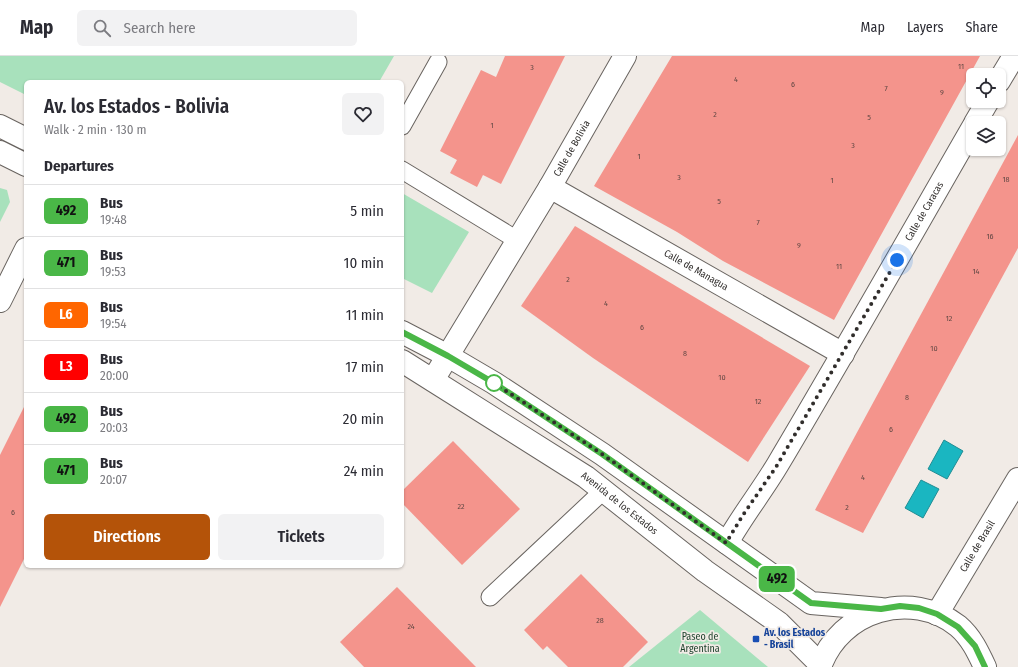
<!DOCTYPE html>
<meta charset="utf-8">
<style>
:root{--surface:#fff;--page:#f2f2f3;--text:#2b2b33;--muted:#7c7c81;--line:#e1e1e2;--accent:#b45309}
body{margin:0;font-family:"Fira Sans Condensed",sans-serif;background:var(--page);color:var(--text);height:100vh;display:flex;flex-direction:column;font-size:15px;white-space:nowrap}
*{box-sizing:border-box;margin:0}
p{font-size:13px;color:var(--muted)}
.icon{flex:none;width:22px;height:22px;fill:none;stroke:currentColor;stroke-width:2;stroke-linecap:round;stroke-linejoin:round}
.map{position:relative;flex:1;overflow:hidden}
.side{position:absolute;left:24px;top:24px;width:380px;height:488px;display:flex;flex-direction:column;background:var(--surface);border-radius:6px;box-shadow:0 1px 3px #0004}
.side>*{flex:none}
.badge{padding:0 8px;border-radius:6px;font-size:14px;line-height:26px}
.controls{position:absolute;left:966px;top:12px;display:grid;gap:8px}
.controls a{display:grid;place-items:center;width:40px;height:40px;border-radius:6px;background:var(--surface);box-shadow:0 1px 3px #0004;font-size:20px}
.you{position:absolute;width:20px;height:20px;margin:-10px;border:3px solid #fff;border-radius:50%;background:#1a73e8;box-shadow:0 0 0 6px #1a73e833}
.map>.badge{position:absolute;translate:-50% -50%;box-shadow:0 0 0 2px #fff}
h2{padding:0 20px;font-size:15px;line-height:36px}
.round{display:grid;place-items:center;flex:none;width:42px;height:42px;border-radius:6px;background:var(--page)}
.head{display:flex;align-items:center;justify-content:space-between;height:68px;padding:0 20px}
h1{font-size:19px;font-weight:600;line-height:30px}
.button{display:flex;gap:8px;margin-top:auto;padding:8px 20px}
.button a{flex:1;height:46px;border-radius:6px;background:var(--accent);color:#fff;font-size:16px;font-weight:600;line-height:46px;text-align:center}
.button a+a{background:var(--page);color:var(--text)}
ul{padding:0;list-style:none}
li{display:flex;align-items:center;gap:12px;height:52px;padding:0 20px;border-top:1px solid var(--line)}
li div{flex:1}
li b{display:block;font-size:15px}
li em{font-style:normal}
li .badge{min-width:44px;font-weight:700;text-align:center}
header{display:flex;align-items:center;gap:24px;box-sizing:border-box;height:56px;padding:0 20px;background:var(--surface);border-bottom:1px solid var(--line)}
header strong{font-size:19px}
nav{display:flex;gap:22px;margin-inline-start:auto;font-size:14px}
.search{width:280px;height:36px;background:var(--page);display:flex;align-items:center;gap:10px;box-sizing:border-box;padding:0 14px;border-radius:6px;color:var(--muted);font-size:15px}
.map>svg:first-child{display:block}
</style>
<header>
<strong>Map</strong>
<div class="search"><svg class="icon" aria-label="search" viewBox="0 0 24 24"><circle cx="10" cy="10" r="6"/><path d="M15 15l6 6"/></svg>Search here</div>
<nav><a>Map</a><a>Layers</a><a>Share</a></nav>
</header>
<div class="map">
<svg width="1018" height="611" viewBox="0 0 1018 611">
<rect width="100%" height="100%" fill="#f1ebe6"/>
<g fill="#a8e1bc">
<path d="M 0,0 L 394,0 L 379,26 L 26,26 L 26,39 L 0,26 Z"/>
<path d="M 0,132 L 7,134 L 10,146 L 0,166 Z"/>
<path d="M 402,137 L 469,176 L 432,237 L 402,222 Z"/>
<path d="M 700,554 L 768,611 L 629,611 Z"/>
</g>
<g fill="#1ab6c1" stroke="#218d94">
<path d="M 944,384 L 963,395 L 947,423 L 928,413 Z"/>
<path d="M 921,424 L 939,433 L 923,462 L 905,452 Z"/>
</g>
<g fill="#f4948c">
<path d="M 505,0 L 565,0 L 501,128 L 483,119 L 477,131 L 450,117 L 457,104 L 440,95 L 481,14 L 496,21 Z"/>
<path d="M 672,0 L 980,0 L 834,264 L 723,205 L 677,176 L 594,130 Z"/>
<path d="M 1018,79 L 1018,192 L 863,477 L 815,454 Z"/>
<path d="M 575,170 L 810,310 L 748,406 L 593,302 L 521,250 Z"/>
<path d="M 26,347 L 26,499 L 0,551 L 0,399 Z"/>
<path d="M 453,385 L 520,453 L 462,509 L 402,447 L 402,435 Z"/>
<path d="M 581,518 L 648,586 L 623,611 L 568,611 L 547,590 L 543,594 L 524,574 Z"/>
<path d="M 397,531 L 476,611 L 364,611 L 340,586 Z"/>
</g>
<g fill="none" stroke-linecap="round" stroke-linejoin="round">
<defs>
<g id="lane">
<path d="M 402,70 L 438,6"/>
<path d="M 402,114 L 517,184"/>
<path d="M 490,541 L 603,435"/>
</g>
<g id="street">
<path d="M 999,25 L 1014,0"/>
<path d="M 975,67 L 988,45"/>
<path id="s1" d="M 550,131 L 843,298"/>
<path d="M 0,245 L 26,193"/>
<path id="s2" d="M 433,324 L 550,131 L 625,0"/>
<path id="s3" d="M 727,487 C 742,460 762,435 778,408 C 844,297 908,184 973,71"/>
</g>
<g id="secondary">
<path d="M 0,70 L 26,83"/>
<path d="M 0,96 L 26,109"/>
<path d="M 402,276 L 448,300 L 494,327 L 602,398 L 811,547 L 881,553"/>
<path id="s4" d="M 402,305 L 586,421 L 705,515 L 779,567 L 821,609"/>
<path id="s5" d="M 937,558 L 1018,423"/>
<path d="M 820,611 C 840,554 911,533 958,570 C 971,581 978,596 985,611"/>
</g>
</defs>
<use href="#lane" stroke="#696460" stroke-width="19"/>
<use href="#street" stroke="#696460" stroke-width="24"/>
<use href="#secondary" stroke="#696460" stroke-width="24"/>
<use href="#lane" stroke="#fff" stroke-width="17"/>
<use href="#street" stroke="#fff" stroke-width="22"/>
<use href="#secondary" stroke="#fff" stroke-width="22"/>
</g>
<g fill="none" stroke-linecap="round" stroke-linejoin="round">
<defs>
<path id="line" d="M 402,276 L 448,300 L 494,327 L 602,398 L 811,547 L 881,553 L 900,550 L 919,552 L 937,558 L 958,571 L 975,590 L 985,611"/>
</defs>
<use href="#line" stroke="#fff" stroke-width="9"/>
<use href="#line" stroke="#4ab747" stroke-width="6"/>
<path stroke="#312e2c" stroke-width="4" stroke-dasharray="0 7.2" d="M 494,327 L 602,398 L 726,487 L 743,459 L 776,411 L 897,204"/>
</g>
<circle fill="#fff" stroke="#4ab747" stroke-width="2" cx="494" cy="327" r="8"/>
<rect fill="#1a4fb4" stroke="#f1ebe6" stroke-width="1.5" x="752" y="579" width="8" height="8" rx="2"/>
<g text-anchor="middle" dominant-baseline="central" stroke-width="3.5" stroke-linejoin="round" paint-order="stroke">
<g font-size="8" fill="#624844">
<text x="961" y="10">11</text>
<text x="532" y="11">3</text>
<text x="736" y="23">4</text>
<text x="793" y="28">6</text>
<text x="886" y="32">7</text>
<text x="942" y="36">9</text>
<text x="715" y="58">2</text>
<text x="869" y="61">5</text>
<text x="492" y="69">1</text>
<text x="853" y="89">3</text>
<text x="639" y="100">1</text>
<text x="679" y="121">3</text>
<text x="1006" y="123">18</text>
<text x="832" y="124">1</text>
<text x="719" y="145">5</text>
<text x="758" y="166">7</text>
<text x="990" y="180">16</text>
<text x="799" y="189">9</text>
<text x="839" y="210">11</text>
<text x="976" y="215">14</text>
<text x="568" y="223">2</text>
<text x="606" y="247">4</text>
<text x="949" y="262">12</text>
<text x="642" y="271">6</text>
<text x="934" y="292">10</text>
<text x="685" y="297">8</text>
<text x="722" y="321">10</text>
<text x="907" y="341">8</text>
<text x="758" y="345">12</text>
<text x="891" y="373">6</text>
<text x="863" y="421">4</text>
<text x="461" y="450">22</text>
<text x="847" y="451">2</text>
<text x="13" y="456">6</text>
<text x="600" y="564">28</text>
<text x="411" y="570">24</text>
</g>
<g font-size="10" fill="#312e2c" stroke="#f1ebe6">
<text stroke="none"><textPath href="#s2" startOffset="270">Calle de Bolivia</textPath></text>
<text stroke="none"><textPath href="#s3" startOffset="386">Calle de Caracas</textPath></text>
<text stroke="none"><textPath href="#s1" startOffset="168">Calle de Managua</textPath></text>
<text stroke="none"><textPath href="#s4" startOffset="260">Avenida de los Estados</textPath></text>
<text stroke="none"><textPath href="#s5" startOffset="79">Calle de Brasil</textPath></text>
</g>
<g font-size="10" font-weight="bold" fill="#164399" stroke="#f1ebe6" text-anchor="start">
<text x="764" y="577">Av. los Estados<tspan x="764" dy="12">- Brasil</tspan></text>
</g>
<g font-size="10" fill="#183e28" stroke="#f1ebe6">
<text x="700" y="581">Paseo de<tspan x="700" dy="12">Argentina</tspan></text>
</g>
</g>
</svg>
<div class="controls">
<a><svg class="icon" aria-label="locate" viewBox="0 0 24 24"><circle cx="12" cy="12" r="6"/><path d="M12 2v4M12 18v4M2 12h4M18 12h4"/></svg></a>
<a><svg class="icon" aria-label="layers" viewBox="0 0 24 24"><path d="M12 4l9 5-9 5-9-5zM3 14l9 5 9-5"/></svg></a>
</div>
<div class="you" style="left:897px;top:204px"></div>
<b class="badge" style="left:777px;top:523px;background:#4ab747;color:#111">492</b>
<section class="side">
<div class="head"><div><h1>Av. los Estados - Bolivia</h1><p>Walk · 2 min · 130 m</p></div><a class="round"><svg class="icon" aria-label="heart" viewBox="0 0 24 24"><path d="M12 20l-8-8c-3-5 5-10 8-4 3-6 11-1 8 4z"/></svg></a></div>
<h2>Departures</h2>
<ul>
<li><span class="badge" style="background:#4ab747;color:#111">492</span><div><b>Bus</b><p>19:48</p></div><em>5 min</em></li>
<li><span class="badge" style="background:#4ab747;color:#111">471</span><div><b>Bus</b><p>19:53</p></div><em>10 min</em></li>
<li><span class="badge" style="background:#f60;color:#fff">L6</span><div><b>Bus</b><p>19:54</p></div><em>11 min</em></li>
<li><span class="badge" style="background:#f00;color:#fff">L3</span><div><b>Bus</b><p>20:00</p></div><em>17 min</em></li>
<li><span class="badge" style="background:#4ab747;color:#111">492</span><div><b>Bus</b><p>20:03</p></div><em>20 min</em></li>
<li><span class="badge" style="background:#4ab747;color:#111">471</span><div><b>Bus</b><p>20:07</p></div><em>24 min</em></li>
</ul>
<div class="button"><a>Directions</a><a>Tickets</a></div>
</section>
</div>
